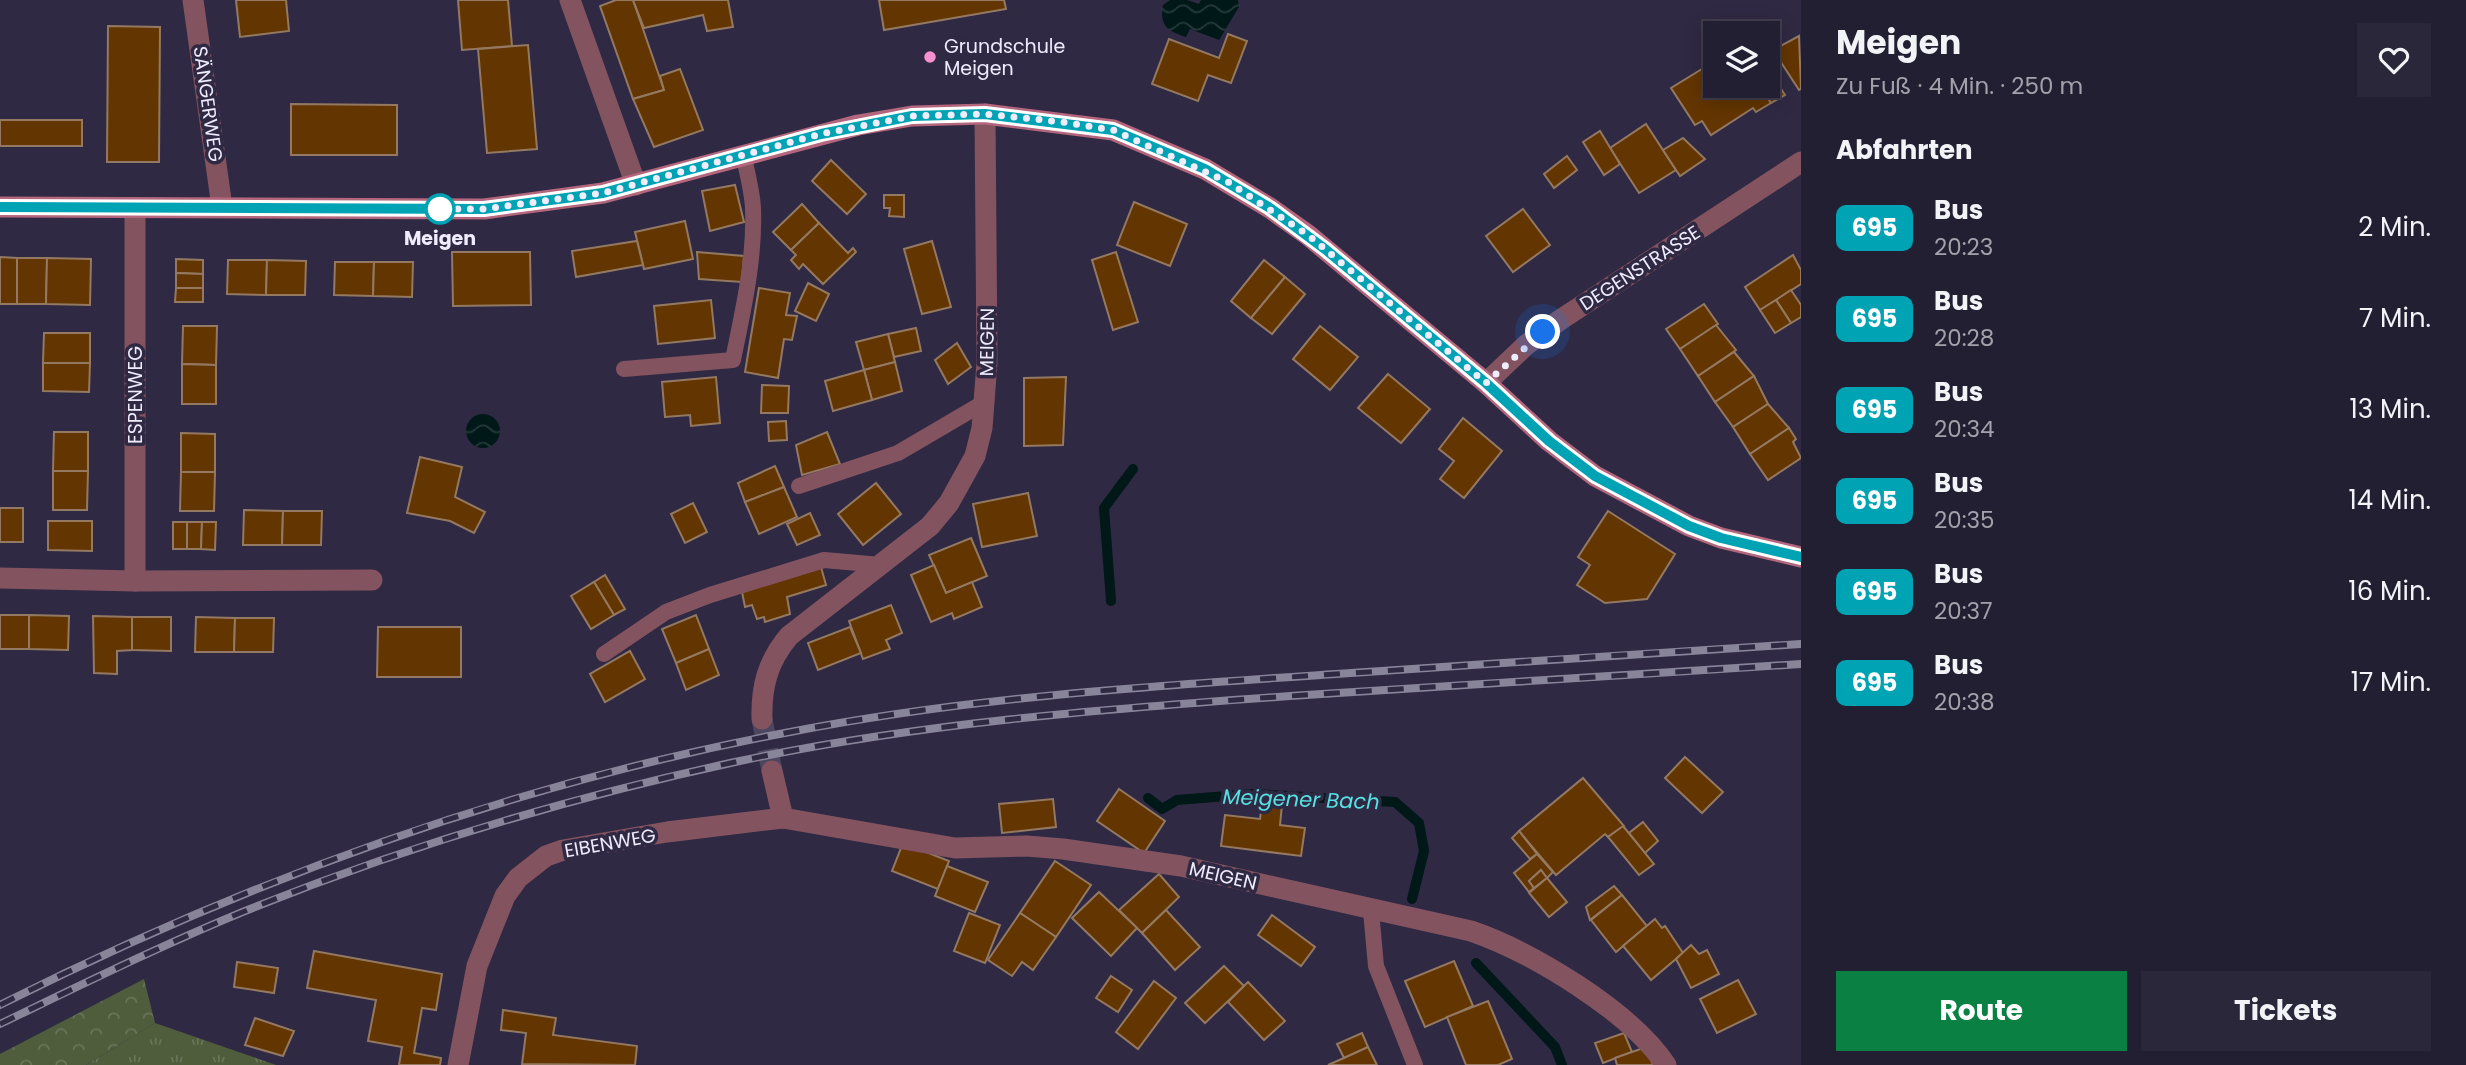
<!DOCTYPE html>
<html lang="de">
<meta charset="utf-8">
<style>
:root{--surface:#231f32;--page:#2b273a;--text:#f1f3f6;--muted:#a3a2ac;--line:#403d4d;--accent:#0b8043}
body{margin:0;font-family:Poppins,sans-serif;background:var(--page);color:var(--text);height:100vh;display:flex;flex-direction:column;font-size:26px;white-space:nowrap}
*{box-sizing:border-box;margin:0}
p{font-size:23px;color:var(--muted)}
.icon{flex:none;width:38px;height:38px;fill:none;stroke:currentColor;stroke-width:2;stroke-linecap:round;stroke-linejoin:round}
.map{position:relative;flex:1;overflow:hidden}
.sheet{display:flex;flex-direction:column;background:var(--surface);width:665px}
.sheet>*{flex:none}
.badge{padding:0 14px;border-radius:10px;font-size:24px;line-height:46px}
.tools{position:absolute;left:1703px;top:21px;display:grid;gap:14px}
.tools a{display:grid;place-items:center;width:77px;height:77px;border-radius:0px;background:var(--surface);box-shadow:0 4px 18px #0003,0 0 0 2px var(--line);font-size:35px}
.you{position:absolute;width:35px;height:35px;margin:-18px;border:5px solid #fff;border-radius:50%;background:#1a73e8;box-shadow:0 0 0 10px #1a73e833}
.map>.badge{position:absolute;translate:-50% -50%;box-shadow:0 0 0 4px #fff}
h2{padding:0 35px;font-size:26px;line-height:63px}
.round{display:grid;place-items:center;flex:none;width:74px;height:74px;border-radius:0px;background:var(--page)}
.headline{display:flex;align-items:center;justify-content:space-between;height:119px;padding:0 35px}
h1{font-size:33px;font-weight:700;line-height:52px}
.cta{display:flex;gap:14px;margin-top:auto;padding:14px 35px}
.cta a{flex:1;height:80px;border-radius:0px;background:var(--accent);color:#fff;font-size:28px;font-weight:700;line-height:80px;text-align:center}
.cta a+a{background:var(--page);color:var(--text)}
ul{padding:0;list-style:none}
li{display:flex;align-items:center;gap:21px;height:91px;padding:0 35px}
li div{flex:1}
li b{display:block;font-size:26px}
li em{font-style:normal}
li .badge{min-width:77px;font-weight:700;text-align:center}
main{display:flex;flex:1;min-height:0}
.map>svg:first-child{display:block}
</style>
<main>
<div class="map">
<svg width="1801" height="1065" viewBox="0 0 1801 1065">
<defs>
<pattern id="grass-tufts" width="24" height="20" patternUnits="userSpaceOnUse" patternTransform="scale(1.75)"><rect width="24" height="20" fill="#4f5d3c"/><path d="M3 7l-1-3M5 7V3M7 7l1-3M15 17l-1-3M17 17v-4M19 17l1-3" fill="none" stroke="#697459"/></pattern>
<pattern id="park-crowns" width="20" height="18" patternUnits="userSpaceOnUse" patternTransform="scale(1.75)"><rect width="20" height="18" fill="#4f5d3c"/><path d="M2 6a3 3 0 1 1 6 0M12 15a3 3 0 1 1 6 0" fill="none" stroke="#697459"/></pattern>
<pattern id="water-waves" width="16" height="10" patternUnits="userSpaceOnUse" patternTransform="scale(1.75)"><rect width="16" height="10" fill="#001818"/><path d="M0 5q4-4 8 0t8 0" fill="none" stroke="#263a3b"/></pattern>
</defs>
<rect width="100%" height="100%" fill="#2f2943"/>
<path fill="url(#grass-tufts)" d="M 155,1023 L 276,1065 L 86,1065 Z"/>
<path fill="url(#park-crowns)" d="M 144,979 L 155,1023 L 86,1065 L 0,1065 L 0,1054 Z"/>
<g fill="url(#water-waves)">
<path d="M 1170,0 L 1187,0 L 1199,4 L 1201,0 L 1238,0 L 1239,7 L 1219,40 L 1190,29 L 1186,37 C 1168,31 1159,26 1163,5 Z"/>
<circle cx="483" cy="431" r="17"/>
</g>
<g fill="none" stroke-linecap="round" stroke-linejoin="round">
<g stroke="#001818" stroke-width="10">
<path d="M 1111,601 L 1104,508 L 1133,469"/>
<path d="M 1148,798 L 1162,809 L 1177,800 L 1252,794 L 1395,802 L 1419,823 L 1424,851 L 1412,899"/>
<path d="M 1476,963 L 1555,1047 L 1562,1065"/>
</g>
</g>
<g fill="#633500" stroke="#947962" stroke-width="2">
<path d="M 236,0 L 286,0 L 289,31 L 240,37 Z"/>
<path d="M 458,0 L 508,0 L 512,46 L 462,50 Z"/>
<path d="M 616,0 L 633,0 L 664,90 L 633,99 L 600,6 Z"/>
<path d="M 633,0 L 728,0 L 733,27 L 707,31 L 703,15 L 644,28 Z"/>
<path d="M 879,0 L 1004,0 L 1006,9 L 884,30 Z"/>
<path d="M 108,26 L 160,27 L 159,162 L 107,162 Z"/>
<path d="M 1228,34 L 1247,41 L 1231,83 L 1208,75 L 1198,101 L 1152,84 L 1169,39 L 1219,58 Z"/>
<path d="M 1799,36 L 1801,89 L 1799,90 L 1773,50 Z"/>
<path d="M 528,45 L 537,149 L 487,153 L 478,49 Z"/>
<path d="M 1715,61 L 1715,86 L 1760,86 L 1771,103 L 1756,112 L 1753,108 L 1711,135 L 1702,121 L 1695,125 L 1671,88 Z"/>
<path d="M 680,69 L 703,130 L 654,147 L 633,99 L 664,90 L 660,76 Z"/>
<path d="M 1768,69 L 1785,95 L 1771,103 L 1760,86 L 1768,86 Z"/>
<path d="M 291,104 L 397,105 L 397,155 L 291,155 Z"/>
<rect x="0" y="120" width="82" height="26"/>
<path d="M 1646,124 L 1676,170 L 1639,193 L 1610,148 Z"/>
<path d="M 1600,131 L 1620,164 L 1604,175 L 1583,142 Z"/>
<path d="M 1683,138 L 1705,159 L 1680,176 L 1663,150 Z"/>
<path d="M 1567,156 L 1577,170 L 1554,188 L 1544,174 Z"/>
<path d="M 831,160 L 866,194 L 847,214 L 812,181 Z"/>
<path d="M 735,185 L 744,222 L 710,231 L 702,191 Z"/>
<path d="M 884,195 L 904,195 L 904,217 L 889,216 L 890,208 L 884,208 Z"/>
<path d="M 1134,202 L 1187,224 L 1170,266 L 1117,245 Z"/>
<path d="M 802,204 L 819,223 L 791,250 L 773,232 Z"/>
<path d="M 1523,209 L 1550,245 L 1513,272 L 1486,236 Z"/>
<path d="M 685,221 L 693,259 L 644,269 L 635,232 Z"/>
<path d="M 819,223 L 848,253 L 853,248 L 856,252 L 823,284 L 803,264 L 799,269 L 791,260 L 796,255 L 791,250 Z"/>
<path d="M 637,241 L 643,265 L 576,277 L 572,251 Z"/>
<path d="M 932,241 L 951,307 L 922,314 L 904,249 Z"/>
<path d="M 452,252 L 530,252 L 531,305 L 453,306 Z"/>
<path d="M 697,252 L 744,256 L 742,282 L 699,279 Z"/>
<path d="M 1116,252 L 1138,322 L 1113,330 L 1092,260 Z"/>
<path d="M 1793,255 L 1801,270 L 1801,284 L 1760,310 L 1745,287 Z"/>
<path d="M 0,257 L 17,258 L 17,304 L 0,304 Z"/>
<path d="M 17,258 L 47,258 L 46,304 L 17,304 Z"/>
<path d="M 47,258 L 91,259 L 90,305 L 46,304 Z"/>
<path d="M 176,259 L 203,260 L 203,274 L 176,273 Z"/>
<path d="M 228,260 L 267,260 L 266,295 L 227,294 Z"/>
<path d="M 267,260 L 306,261 L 305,295 L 266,295 Z"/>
<path d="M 1264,260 L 1285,277 L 1251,318 L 1231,301 Z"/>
<path d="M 335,262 L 374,262 L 373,296 L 334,295 Z"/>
<path d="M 374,262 L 413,262 L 412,297 L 373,296 Z"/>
<path d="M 176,273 L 203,274 L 203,288 L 176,288 Z"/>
<path d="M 1285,277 L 1305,294 L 1272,334 L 1251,318 Z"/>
<path d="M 808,283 L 829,294 L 816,321 L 795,311 Z"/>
<path d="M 176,288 L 203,288 L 203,302 L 175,302 Z"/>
<path d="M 759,288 L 790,293 L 786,315 L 797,316 L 792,340 L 784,339 L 778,378 L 745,372 Z"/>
<path d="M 1791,290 L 1801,305 L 1801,317 L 1791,323 L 1776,300 Z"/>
<path d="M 711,300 L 715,338 L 658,344 L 654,306 Z"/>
<path d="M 1776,300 L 1791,323 L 1775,333 L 1760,310 Z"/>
<path d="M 1704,304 L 1718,324 L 1680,349 L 1666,329 Z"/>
<path d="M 1716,325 L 1736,350 L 1698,376 L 1680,349 Z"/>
<path d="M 183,326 L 217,326 L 216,365 L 182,364 Z"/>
<path d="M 1320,326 L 1358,357 L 1330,390 L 1293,359 Z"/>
<path d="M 916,328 L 921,351 L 894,357 L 888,334 Z"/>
<path d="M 44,333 L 90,333 L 90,363 L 43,363 Z"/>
<path d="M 888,334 L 895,362 L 864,370 L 856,342 Z"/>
<path d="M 957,343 L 971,367 L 948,384 L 935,360 Z"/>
<path d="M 1734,352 L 1754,376 L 1715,402 L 1698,376 Z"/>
<path d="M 895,362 L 902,391 L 872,400 L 864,370 Z"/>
<path d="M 43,363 L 90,363 L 89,392 L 43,391 Z"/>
<path d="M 182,364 L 216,365 L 216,404 L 182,404 Z"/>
<path d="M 864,370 L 872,400 L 833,411 L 825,381 Z"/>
<path d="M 1388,374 L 1430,409 L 1401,443 L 1358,408 Z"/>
<path d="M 1754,376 L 1768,404 L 1733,427 L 1715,402 Z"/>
<path d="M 716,377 L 720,423 L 691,426 L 690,415 L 665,417 L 662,382 Z"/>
<path d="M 1066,377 L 1063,445 L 1024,446 L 1024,378 Z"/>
<path d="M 762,385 L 789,386 L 788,413 L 761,413 Z"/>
<path d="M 1768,404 L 1789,428 L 1750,454 L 1733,427 Z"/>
<path d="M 1463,418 L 1502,451 L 1464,498 L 1440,479 L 1454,461 L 1439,449 Z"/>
<path d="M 786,421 L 787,440 L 769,441 L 768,422 Z"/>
<path d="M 1789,428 L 1796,439 L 1793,442 L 1801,458 L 1768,480 L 1750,454 Z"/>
<path d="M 54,432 L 88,432 L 88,471 L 53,471 Z"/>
<path d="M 827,432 L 840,464 L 802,475 L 796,445 Z"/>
<path d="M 181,433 L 215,434 L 215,472 L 181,472 Z"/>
<path d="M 420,457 L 462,467 L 455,497 L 485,512 L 474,533 L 450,521 L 407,513 Z"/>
<path d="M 775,466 L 784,487 L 745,502 L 738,483 Z"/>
<path d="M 53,471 L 88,471 L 87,510 L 53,510 Z"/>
<path d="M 181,472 L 215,472 L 214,511 L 180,511 Z"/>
<path d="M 876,483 L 901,514 L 863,545 L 838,514 Z"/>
<path d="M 784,487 L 797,517 L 759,534 L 745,502 Z"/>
<path d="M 1028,493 L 1037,536 L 982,547 L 973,504 Z"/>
<path d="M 693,503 L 707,532 L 685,543 L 671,514 Z"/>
<rect x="0" y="508" width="23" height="34"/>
<path d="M 244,510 L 283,511 L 282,545 L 243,545 Z"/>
<path d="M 283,511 L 322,511 L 321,545 L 282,545 Z"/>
<path d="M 1608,511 L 1675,554 L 1647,599 L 1605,603 L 1577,585 L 1590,565 L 1578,557 Z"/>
<path d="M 810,513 L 820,535 L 797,545 L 787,524 Z"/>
<path d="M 48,521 L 92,521 L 92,551 L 48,550 Z"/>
<rect x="173" y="522" width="14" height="27"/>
<path d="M 187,522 L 202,522 L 201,549 L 187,549 Z"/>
<path d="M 202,522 L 216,522 L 215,550 L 201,549 Z"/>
<path d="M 971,538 L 987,576 L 946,593 L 929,555 Z"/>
<path d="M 934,565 L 946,593 L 972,582 L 982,607 L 954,619 L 952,613 L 931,622 L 911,575 Z"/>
<path d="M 821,567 L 826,585 L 787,597 L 790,614 L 765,622 L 764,617 L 757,619 L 752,605 L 745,607 L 742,592 Z"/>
<path d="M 605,575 L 625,609 L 614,615 L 594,582 Z"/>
<path d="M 594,582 L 614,615 L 591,629 L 571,596 Z"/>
<path d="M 891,605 L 902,633 L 886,640 L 890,649 L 863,659 L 849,621 Z"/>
<rect x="0" y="615" width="29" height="34"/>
<path d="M 29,615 L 69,616 L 68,650 L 29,649 Z"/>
<path d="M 696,615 L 709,649 L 676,663 L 662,629 Z"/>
<path d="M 93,616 L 132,617 L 132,650 L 117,651 L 117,674 L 94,673 Z"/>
<path d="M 132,617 L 171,617 L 171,651 L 132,650 Z"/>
<path d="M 196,617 L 235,618 L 234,652 L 195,652 Z"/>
<path d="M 235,618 L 274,618 L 273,652 L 234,652 Z"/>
<path d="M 378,627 L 461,627 L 461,677 L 377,677 Z"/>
<path d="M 850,627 L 861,653 L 818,670 L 808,643 Z"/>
<path d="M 709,649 L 719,675 L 686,690 L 676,663 Z"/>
<path d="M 630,651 L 645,679 L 605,702 L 590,674 Z"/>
<path d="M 1685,757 L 1723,792 L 1702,813 L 1665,778 Z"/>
<path d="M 1583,778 L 1624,826 L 1608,837 L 1605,834 L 1556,875 L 1519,831 Z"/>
<path d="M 1119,789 L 1165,821 L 1144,853 L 1097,821 Z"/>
<path d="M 1053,799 L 1056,827 L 1002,833 L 999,804 Z"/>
<path d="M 1262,802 L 1282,805 L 1280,825 L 1305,828 L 1301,856 L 1221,846 L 1225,815 L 1260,819 Z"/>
<path d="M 1643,822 L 1658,841 L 1645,853 L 1629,833 Z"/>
<path d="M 1623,826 L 1654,864 L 1639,875 L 1608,837 Z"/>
<path d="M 1519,831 L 1537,854 L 1530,859 L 1512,838 Z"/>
<path d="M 903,843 L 949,861 L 938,889 L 892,871 Z"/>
<path d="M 1537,854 L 1553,872 L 1547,878 L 1541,870 L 1529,881 L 1534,888 L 1529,892 L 1514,873 Z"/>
<path d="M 1055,861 L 1091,885 L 1056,937 L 1020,913 Z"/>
<path d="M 947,866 L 988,882 L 975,912 L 935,896 Z"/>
<path d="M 1541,870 L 1547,878 L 1534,888 L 1529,881 Z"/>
<path d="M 1159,874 L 1179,897 L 1142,933 L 1119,910 Z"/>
<path d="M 1547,878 L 1567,902 L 1549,917 L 1529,893 Z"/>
<path d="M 1614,886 L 1622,895 L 1590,920 L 1586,907 Z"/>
<path d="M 1099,892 L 1137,928 L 1111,956 L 1072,918 Z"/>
<path d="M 1622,895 L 1647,926 L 1616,952 L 1591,920 Z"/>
<path d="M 1166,910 L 1200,947 L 1175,970 L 1142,933 Z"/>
<path d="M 969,913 L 1000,925 L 985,963 L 954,951 Z"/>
<path d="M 1020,913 L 1056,937 L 1033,970 L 1022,962 L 1012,976 L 988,960 Z"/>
<path d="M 1272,915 L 1315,947 L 1301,966 L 1258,935 Z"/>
<path d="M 1655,919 L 1662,928 L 1665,926 L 1683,953 L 1651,980 L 1623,946 Z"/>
<path d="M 1691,945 L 1699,954 L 1707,950 L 1719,974 L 1691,988 L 1676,959 Z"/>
<path d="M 314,951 L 442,974 L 436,1010 L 422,1008 L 414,1053 L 441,1058 L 440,1065 L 399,1065 L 402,1047 L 368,1041 L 376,1000 L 307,988 Z"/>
<path d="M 1454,961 L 1473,1006 L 1425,1027 L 1405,981 Z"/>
<path d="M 237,962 L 278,968 L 274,993 L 234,987 Z"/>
<path d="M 1224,966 L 1244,986 L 1205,1023 L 1185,1003 Z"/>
<path d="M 1111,976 L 1132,990 L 1118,1012 L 1096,998 Z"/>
<path d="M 1738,980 L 1756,1014 L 1717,1033 L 1700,999 Z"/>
<path d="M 1154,981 L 1176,998 L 1138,1049 L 1116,1032 Z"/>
<path d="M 1248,982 L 1285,1021 L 1264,1040 L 1228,1002 Z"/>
<path d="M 1488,1001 L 1512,1059 L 1498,1065 L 1466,1065 L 1447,1017 Z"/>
<path d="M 503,1010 L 556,1018 L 553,1035 L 637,1046 L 635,1065 L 522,1064 L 526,1033 L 501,1030 Z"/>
<path d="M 255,1018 L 294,1031 L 283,1056 L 245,1045 Z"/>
<path d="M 1362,1033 L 1368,1047 L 1344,1058 L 1337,1044 Z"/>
<path d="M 1624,1033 L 1632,1052 L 1603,1063 L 1595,1043 Z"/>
<path d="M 1368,1047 L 1377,1065 L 1328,1065 L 1344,1058 Z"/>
<path d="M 1646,1047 L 1653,1065 L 1617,1065 L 1615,1058 Z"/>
</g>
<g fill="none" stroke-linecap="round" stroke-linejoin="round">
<path stroke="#4c465f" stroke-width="21" stroke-dasharray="21 10" stroke-linecap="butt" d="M 762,719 L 772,771"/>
<g stroke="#835360" stroke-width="16">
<path d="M 624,369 L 733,360 C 743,310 755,260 753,208 C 752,190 747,172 743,154"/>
<path d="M 799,486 L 898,453 L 985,402"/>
<path d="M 604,654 L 666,612 L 710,595 L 824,560 L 881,565"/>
<path d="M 1371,911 L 1376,966 L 1415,1065"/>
</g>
<g stroke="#835360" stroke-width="21">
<path d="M 193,0 L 222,207"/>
<path d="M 570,0 L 636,185"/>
<path d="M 1486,383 L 1526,345 L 1560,320 L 1801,162"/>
<path d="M 0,578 L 135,581 L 372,580"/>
<path d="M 135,581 L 135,208"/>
<path d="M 762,719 C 761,686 768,661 789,636 L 930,526 L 949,503 L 975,456 L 982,428 L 987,363 L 985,114"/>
<path d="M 772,771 L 783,818"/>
<path d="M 458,1065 L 477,966 L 505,896 L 518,878 L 546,856 L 563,850 L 667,832 L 783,818 L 955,848 L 1027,846 L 1063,849 L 1181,866 L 1471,931 C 1532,952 1630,1011 1666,1065"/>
</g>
<path stroke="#b3667c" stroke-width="21" d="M 0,207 L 484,209 L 603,193 L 858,125 L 912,116 L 985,114 L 1113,130 L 1205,169 L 1270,208 L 1308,235 L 1486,383 L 1549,441 L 1595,476 L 1689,526 L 1721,538 L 1801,557"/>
<defs>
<g id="rail">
<path d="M 0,1005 C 251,879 513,784 790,732 C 970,697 1153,686 1336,674 C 1491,664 1646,653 1801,644"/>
<path d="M 0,1024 C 81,985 162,945 245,911 C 404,847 568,798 735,762 C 917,723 1104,709 1290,696 C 1460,685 1631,675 1801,664"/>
</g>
</defs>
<use href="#rail" stroke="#88849a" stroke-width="8"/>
<use href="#rail" stroke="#2f2943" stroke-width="5" stroke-dasharray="16" stroke-linecap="butt"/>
</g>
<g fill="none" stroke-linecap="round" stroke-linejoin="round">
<defs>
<path id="line" d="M 0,207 L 484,209 L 603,193 L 821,134 L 912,116 L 985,114 L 1113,130 L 1205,169 L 1270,208 L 1325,249 L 1486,383 L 1549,441 L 1595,476 L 1689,526 L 1721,538 L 1801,557"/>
</defs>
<use href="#line" stroke="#fff" stroke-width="16"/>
<use href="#line" stroke="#00a3b4" stroke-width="10"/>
<path stroke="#efecfe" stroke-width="7" stroke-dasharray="0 12.6" d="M 440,209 L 430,209 L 484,209 L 603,193 L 821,134 L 912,116 L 985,114 L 1062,122 L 1113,130 L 1228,182 L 1308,235 L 1486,383 L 1543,332"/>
</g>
<circle fill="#f590d1" stroke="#2f2943" stroke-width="2.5" cx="930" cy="57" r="7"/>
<circle fill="#fff" stroke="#00a3b4" stroke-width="3.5" cx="440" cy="209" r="14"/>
<g text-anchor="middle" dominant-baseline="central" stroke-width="7" stroke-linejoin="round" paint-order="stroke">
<g font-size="19" fill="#efecfe" stroke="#2f2943" text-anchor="start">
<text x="944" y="46">Grundschule<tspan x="944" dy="22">Meigen</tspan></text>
</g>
<g font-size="19" fill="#efecfe" stroke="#2f2943">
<text transform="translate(208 104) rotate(82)">SÄNGERWEG</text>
<text transform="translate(1640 268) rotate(-33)">DEGENSTRASSE</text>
<text transform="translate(987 342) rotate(-89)">MEIGEN</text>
<text transform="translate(135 395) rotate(-90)">ESPENWEG</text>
<text transform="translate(610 843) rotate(-10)">EIBENWEG</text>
<text transform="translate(1223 876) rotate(13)">MEIGEN</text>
</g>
<g font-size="19" font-weight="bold" fill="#efecfe" stroke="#2f2943">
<text x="440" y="238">Meigen</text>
</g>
<g font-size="21" font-style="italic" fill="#56e1e3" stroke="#2f2943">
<text transform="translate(1301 799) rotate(2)">Meigener Bach</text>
</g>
</g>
</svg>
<div class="tools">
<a><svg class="icon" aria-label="layers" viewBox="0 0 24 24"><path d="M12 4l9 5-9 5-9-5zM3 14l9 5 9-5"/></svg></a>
</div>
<div class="you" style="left:1543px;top:332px"></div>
</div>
<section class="sheet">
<div class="headline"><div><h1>Meigen</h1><p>Zu Fuß · 4 Min. · 250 m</p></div><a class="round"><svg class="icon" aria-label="heart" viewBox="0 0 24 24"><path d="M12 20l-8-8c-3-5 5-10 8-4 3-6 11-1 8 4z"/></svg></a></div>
<h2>Abfahrten</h2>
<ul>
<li><span class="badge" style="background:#00a3b4;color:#fff">695</span><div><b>Bus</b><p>20:23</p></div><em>2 Min.</em></li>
<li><span class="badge" style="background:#00a3b4;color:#fff">695</span><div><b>Bus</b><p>20:28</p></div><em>7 Min.</em></li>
<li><span class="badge" style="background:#00a3b4;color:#fff">695</span><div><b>Bus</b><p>20:34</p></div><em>13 Min.</em></li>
<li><span class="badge" style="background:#00a3b4;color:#fff">695</span><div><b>Bus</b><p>20:35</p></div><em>14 Min.</em></li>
<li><span class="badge" style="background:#00a3b4;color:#fff">695</span><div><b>Bus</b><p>20:37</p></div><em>16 Min.</em></li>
<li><span class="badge" style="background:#00a3b4;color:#fff">695</span><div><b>Bus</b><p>20:38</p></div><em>17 Min.</em></li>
</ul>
<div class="cta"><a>Route</a><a>Tickets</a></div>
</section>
</main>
